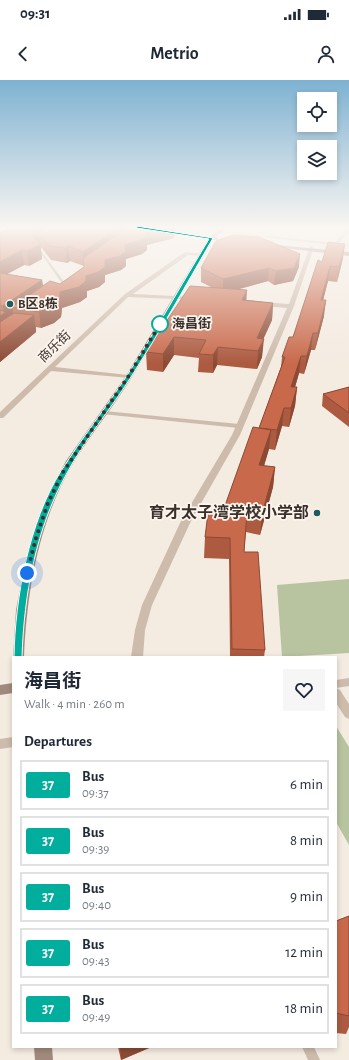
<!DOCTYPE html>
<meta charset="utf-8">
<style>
:root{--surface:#fff;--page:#f6f6f7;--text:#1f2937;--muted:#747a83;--line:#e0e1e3}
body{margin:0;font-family:"Alegreya Sans","Noto Sans SC",sans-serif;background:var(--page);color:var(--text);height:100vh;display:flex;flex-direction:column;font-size:15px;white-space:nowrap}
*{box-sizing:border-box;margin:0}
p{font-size:13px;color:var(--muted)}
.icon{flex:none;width:22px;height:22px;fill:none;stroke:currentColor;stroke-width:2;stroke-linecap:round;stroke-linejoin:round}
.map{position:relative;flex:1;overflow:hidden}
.sheet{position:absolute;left:12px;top:576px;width:325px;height:392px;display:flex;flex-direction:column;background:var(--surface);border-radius:0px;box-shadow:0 2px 6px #0003}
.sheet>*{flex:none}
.badge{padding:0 8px;border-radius:3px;font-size:14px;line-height:26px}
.tools{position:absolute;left:297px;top:12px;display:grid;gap:8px}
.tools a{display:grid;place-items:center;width:40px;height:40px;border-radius:0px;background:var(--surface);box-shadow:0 2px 6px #0003;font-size:20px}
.you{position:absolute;width:20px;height:20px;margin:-10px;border:3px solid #fff;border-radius:50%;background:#1a73e8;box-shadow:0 0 0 6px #1a73e833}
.map>.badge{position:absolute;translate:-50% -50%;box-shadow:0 0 0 2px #fff}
h2{padding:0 12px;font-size:15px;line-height:36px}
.round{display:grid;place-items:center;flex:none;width:42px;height:42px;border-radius:0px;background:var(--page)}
.headline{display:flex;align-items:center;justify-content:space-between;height:68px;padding:0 12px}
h1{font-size:19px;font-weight:700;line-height:30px}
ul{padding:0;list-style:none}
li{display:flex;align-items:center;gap:12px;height:50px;margin:0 8px 6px;padding:0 4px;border:2px solid var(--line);border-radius:0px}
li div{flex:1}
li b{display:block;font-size:15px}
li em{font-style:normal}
li .badge{min-width:44px;font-weight:700;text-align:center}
.status{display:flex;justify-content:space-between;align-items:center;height:28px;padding:0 20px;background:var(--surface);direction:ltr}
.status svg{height:11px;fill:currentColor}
header{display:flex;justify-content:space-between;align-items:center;height:52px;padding:0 12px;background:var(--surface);font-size:18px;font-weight:700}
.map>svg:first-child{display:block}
</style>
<div class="status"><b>09:31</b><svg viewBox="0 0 49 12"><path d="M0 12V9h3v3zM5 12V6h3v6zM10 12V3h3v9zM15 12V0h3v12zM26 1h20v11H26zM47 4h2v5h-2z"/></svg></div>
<header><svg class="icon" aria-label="back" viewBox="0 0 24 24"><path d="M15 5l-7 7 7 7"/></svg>Metrio<svg class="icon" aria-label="person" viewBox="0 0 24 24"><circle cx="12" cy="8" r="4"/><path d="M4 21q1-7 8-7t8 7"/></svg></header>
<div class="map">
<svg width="349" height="980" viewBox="0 0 349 980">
<rect width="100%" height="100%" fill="#f4ebe1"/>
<g fill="#b8c4a0">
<path d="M 349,499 L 349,573 L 282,577 L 277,505 Z"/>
<path d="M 336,646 L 349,667 L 349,765 L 336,742 Z"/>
</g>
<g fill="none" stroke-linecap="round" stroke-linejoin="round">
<g fill="#cdbbac" fill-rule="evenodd">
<path d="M 348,149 L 349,149 L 349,152 L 337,165 L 332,168 L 330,167 L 332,165 L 238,154 L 240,153 L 334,163 Z"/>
<path d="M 35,165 L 37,165 L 65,203 L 65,205 L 63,205 Z"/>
<path d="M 104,331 L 239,344 L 242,346 L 239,348 L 102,334 L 101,333 Z"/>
<path d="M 302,967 L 314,967 L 320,980 L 308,980 Z"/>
</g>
<g fill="#cdbbac" fill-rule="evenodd">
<path d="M 310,166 L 314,167 L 294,226 L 240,355 L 191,441 L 152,525 L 145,550 L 143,577 L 131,577 L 135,550 L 142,525 L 181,441 L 232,355 L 287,228 L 261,226 L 258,224 L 261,222 L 289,224 Z"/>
<path d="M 185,172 L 204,174 L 201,176 L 188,175 L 133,214 L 195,217 L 197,218 L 197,220 L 128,217 L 55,287 L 128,295 L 131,297 L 130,298 L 51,291 L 3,338 L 0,338 L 0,332 L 125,214 Z"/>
<path d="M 349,598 L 349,606 L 336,608 L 340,610 L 349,624 L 349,639 L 345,637 L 336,623 L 336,600 Z"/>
<path d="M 13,657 L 13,667 L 0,669 L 0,659 Z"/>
</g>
<g fill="#a18a7d" fill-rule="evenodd">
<path d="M 135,147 L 146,147 L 210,157 L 224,147 L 229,147 L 215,157 L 218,158 L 218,160 L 212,160 C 185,205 160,251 133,295 C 115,325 93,351 75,380 C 39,439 27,509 24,577 L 13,578 L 16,530 L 25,483 L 39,437 L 48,415 L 66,381 L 126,296 L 208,159 Z"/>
<path d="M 267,164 L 349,172 L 349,176 L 269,166 Z"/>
<path d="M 13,603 L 13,613 L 0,615 L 0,605 Z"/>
<path d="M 34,967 L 52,967 L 53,980 L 35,980 Z"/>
</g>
</g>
<g fill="#ac5a40" fill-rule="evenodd">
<path d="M 11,147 L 174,158 L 147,165 L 147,170 L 142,174 L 126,179 L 126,186 L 121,190 L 105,195 L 105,202 L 99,207 L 87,211 L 87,217 L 80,222 L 62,228 L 61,237 L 54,243 L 41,248 L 36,247 L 36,252 L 0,282 L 0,153 ZM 41,167 L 51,180 L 67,183 L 70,181 L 84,186 L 84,187 L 60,204 L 43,206 L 42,200 L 7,194 L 24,185 L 29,186 L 42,179 Z"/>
<path d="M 343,178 L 337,202 L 328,201 L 323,220 L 324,236 L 315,270 L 311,270 L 304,294 L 299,293 L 295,307 L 297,307 L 295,326 L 289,347 L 282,346 L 275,370 L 269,369 L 264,386 L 275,387 L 273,407 L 260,455 L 246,452 L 244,472 L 265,570 L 264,577 L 230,577 L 229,479 L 204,478 L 205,457 L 222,434 L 259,348 L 281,287 L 282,277 L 293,257 L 322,182 Z"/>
<path d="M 299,187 L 293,201 L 274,205 L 268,201 L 236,210 L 246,220 L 273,223 L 272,240 L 263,259 L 262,277 L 257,289 L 217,285 L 213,293 L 198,292 L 199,278 L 174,275 L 163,292 L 147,290 L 146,272 L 213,208 L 201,202 L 201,188 Z"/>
<path d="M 349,307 L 349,347 L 322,326 L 323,314 Z"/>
<path d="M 349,836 L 349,947 L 346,954 L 336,953 L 336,841 Z"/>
<path d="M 118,967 L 149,967 L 149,968 L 121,980 Z"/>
</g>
<g fill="#8c4a34">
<path d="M 39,147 L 65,147 L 39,153 L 40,161 L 33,165 L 31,153 L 32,151 Z"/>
<path d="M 120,147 L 130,147 L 84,187 L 83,172 Z"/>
<path d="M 164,147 L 174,147 L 174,158 L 147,165 L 147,170 L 142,174 L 126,179 L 126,186 L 121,190 L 105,195 L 105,202 L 99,207 L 87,211 L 87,217 L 80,222 L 62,228 L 61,237 L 54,243 L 41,248 L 39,232 L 60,212 L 86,196 L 105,180 L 125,165 L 146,152 Z"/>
<path d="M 345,164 L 343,178 L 337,202 L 339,187 Z"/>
<path d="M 40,165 L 42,179 L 29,186 L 27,171 Z"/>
<path d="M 68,166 L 70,181 L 67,183 L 66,168 Z"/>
<path d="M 22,170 L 24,185 L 0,198 L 0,182 Z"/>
<path d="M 300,174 L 299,187 L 293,201 L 274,205 L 276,191 Z"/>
<path d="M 330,186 L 328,201 L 319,236 L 321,220 Z"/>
<path d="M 269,188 L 268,201 L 223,213 L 223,199 Z"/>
<path d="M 42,200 L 44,215 L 12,227 L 14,237 L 0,255 L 0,236 L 4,233 L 3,226 Z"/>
<path d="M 247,210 L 246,227 L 242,220 Z"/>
<path d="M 326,220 L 324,236 L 315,270 L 318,253 Z"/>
<path d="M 273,223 L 272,240 L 258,271 L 257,258 Z"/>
<path d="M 34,235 L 36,252 L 0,282 L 0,262 Z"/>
<path d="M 313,253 L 311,270 L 304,294 L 307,276 Z"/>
<path d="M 174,257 L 174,275 L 163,292 L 163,274 Z"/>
<path d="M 264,259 L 262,277 L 257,289 L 258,271 Z"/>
<path d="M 218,267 L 217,285 L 213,293 L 213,275 Z"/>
<path d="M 301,276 L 299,293 L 290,325 L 291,307 Z"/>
<path d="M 297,307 L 295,326 L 289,347 L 291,328 Z"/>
<path d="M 284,328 L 282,346 L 275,370 L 277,350 Z"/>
<path d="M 271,350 L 269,369 L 258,405 L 259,385 Z"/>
<path d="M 275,387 L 273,407 L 260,455 L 262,434 Z"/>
<path d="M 120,967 L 149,967 L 149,968 L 121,980 Z"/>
</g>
<g fill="#c8694b" stroke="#8c4a34">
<path d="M 11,147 L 39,147 L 32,151 L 31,153 L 40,165 L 27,171 L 22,170 L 0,182 L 0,153 Z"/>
<path d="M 49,147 L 120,147 L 83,172 L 68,166 L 66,168 L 49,166 L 39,153 Z"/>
<path d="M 129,147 L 164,147 L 146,152 L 147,156 L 141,160 L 125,165 L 126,171 L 120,176 L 105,180 L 105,187 L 98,192 L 86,196 L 86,201 L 79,207 L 60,212 L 60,221 L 52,227 L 39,232 L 12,227 L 50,201 L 60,204 L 84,187 L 83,178 Z"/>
<path d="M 233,155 L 259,157 L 300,174 L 294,188 L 276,191 L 269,188 L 223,199 L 201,188 L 216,161 Z"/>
<path d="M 328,162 L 345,164 L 339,187 L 330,186 L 321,220 L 326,220 L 318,253 L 313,253 L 307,276 L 301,276 L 291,307 L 297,307 L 291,328 L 284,328 L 277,350 L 259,348 L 285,277 L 282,277 L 289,257 L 293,257 L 318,180 L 322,182 Z"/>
<path d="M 0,193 L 42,200 L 3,226 L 0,226 Z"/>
<path d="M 190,206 L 247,210 L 242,220 L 273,223 L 257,258 L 264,259 L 258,271 L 218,267 L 213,275 L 199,274 L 206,260 L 174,257 L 163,274 L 146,272 Z"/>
<path d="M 0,230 L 6,232 L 0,236 Z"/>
<path d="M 14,233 L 34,235 L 0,262 L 0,242 Z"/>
<path d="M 349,307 L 349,333 L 323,314 Z"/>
<path d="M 253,347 L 271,350 L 259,385 L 275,387 L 262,434 L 247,432 L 244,472 L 258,472 L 265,570 L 232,569 L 230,458 L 205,457 L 208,433 L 222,434 Z"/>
<path d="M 349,836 L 349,936 L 336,933 L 336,841 Z"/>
</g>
<linearGradient id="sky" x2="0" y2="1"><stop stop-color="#7eb2d2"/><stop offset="0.52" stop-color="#faf6f2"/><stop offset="1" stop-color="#faf6f2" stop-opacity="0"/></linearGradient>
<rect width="349" height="284" fill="url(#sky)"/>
<path fill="#01ad9c" stroke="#fff" d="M 136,146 L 213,158 C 186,205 160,252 131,297 C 111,329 85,359 67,393 C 36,448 24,514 22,577 L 18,580 L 14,577 C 15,518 29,442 61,391 C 81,359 105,329 126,297 C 155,252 181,205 209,159 L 137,148 Z"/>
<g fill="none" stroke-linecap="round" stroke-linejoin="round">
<path stroke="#3b302b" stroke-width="4" stroke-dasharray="0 7.2" d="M 27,493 L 36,458 L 48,423 L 63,392 L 128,297 L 160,244"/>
</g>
<g fill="#1f5a5e" stroke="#fbf5ee" stroke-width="1.5">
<circle cx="10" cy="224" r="4"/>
<circle cx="317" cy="433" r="4"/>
</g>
<circle fill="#fff" stroke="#01ad9c" stroke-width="2" cx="160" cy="244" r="8"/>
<g text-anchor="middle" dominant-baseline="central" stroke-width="3.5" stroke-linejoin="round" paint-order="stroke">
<g font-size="13" font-weight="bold" fill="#3b302b" stroke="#fbf5ee" text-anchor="start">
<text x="18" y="224">B区8栋</text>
</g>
<g font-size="13" font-weight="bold" fill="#3b302b" stroke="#fbf5ee" text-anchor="start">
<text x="172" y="244">海昌街</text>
</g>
<g font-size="13" fill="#3b302b" stroke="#fbf5ee">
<text transform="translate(55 267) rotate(-44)">商乐街</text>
</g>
<g font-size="16" font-weight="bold" fill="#3b302b" stroke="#fbf5ee" text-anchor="end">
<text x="309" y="433">育才太子湾学校小学部</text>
</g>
</g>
</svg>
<div class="tools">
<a><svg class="icon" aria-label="locate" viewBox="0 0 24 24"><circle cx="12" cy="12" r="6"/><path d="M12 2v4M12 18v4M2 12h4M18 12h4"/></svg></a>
<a><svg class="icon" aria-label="layers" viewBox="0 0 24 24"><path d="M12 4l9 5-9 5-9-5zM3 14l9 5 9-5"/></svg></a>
</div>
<div class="you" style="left:27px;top:493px"></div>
<section class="sheet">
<div class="headline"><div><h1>海昌街</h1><p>Walk · 4 min · 260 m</p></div><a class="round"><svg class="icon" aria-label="heart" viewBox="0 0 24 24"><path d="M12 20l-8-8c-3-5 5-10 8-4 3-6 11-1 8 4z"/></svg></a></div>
<h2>Departures</h2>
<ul>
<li><span class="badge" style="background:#01ad9c;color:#fff">37</span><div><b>Bus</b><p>09:37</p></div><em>6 min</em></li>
<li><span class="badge" style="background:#01ad9c;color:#fff">37</span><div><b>Bus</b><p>09:39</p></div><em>8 min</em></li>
<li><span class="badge" style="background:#01ad9c;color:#fff">37</span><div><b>Bus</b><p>09:40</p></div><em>9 min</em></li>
<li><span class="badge" style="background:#01ad9c;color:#fff">37</span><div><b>Bus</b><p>09:43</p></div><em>12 min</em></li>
<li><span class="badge" style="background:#01ad9c;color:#fff">37</span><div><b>Bus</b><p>09:49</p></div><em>18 min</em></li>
</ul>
</section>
</div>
